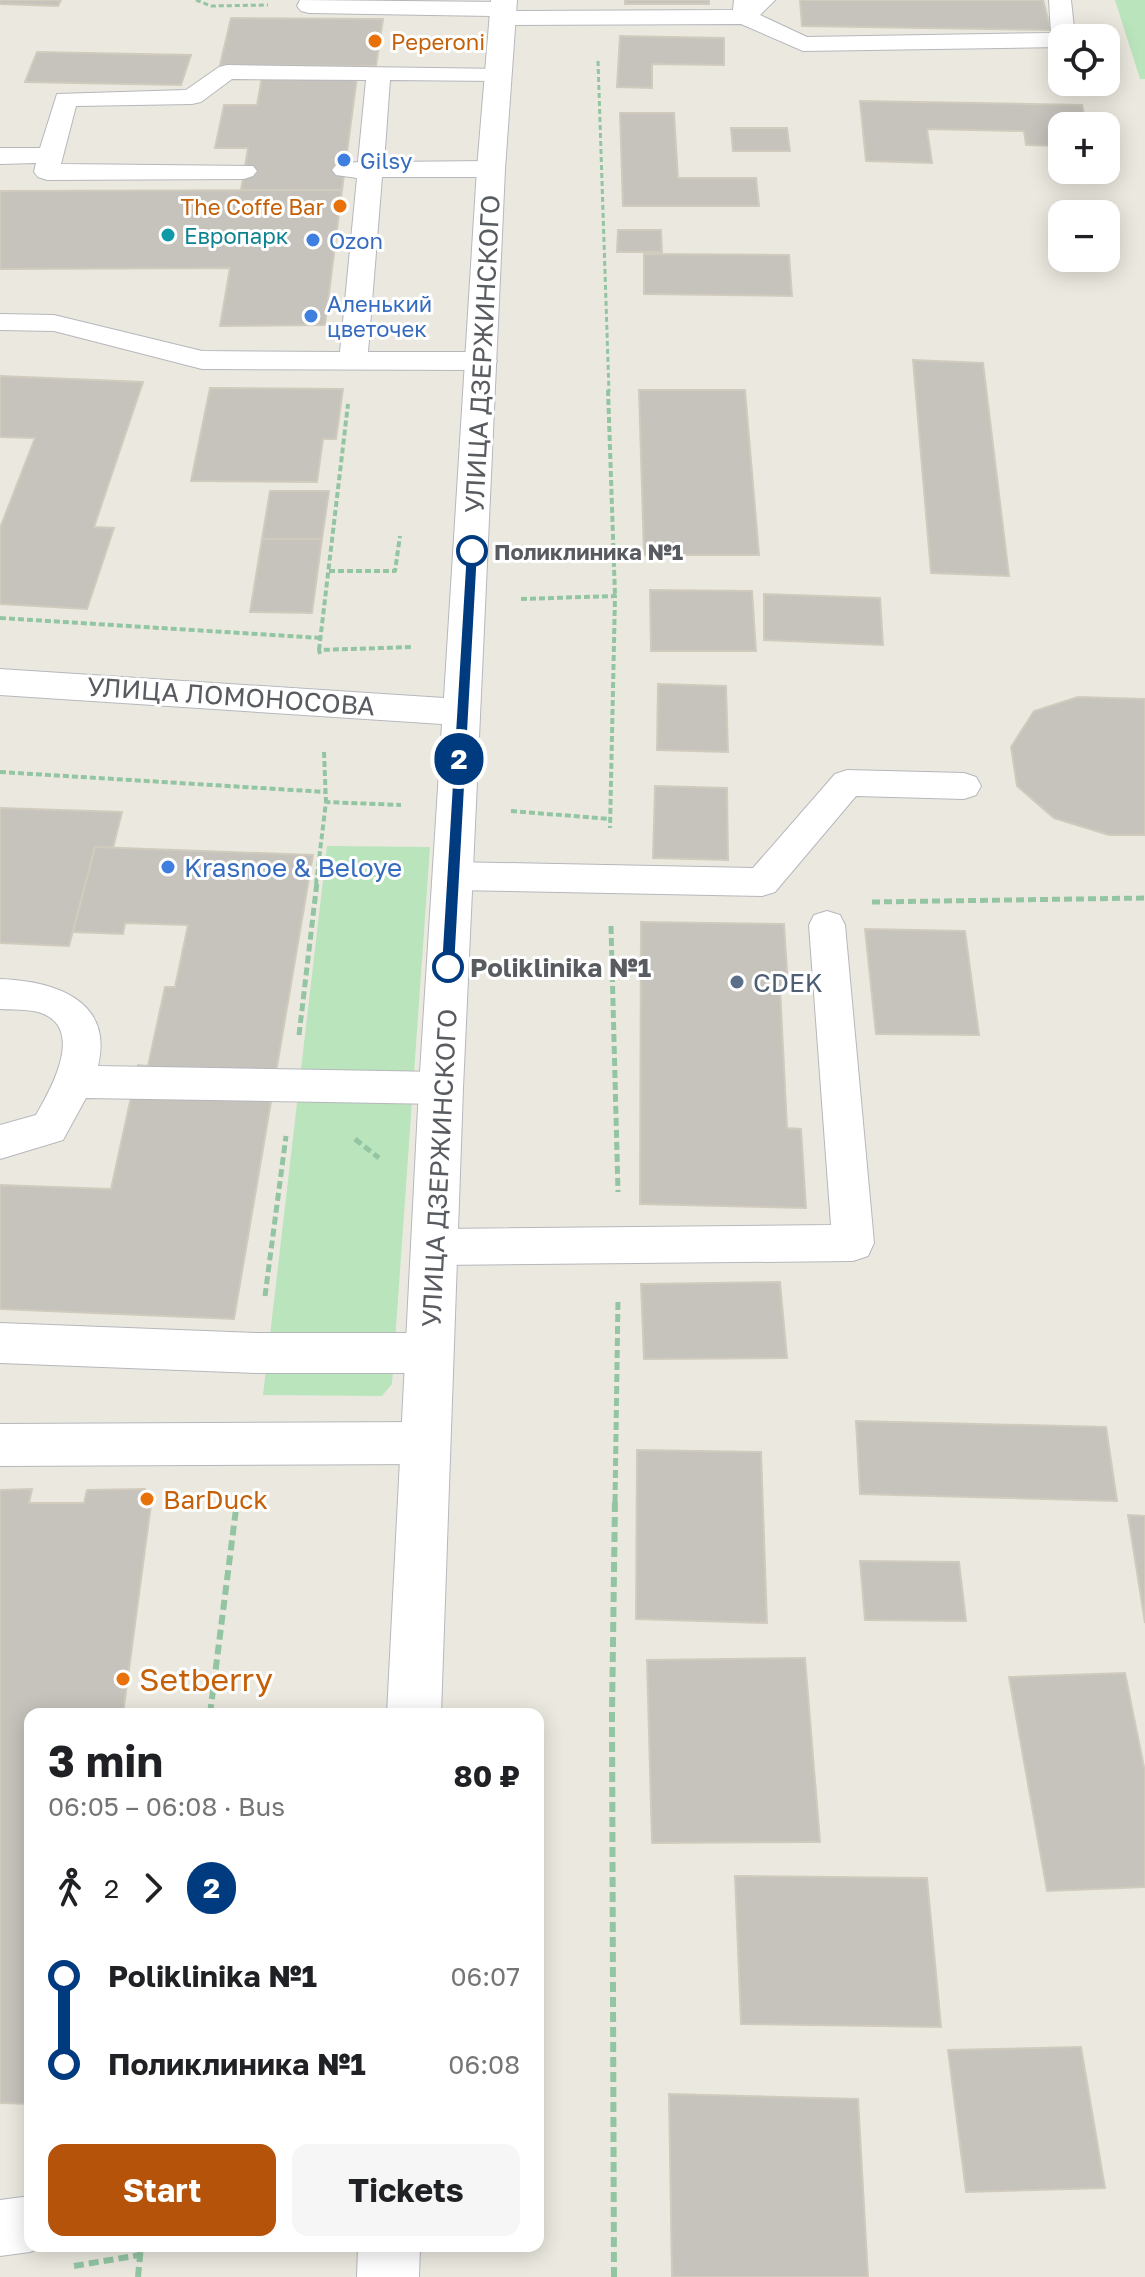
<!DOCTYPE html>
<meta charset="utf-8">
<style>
:root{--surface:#fff;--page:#f6f6f6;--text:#202124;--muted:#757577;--accent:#b45309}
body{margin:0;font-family:"Golos Text",sans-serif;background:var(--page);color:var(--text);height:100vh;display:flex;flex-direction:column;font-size:30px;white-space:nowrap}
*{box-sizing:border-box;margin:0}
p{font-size:26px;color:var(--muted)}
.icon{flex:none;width:44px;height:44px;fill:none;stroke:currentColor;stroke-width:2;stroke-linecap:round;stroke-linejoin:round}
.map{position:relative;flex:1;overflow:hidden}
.details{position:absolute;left:24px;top:1708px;width:520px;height:544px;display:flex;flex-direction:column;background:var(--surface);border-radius:16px;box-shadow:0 4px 20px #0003}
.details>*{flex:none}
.badge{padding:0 16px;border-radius:26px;font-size:28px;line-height:52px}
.tools{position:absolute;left:1048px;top:24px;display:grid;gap:16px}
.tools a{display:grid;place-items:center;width:72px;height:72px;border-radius:16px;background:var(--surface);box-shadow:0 4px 20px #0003;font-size:40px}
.map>.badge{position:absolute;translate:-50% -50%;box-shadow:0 0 0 4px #fff}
.legs{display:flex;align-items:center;gap:12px;height:88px;padding:0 24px;font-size:26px}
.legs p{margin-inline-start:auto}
.overview{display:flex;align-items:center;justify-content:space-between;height:136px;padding:0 24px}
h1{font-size:44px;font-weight:700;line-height:60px}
.cta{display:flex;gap:16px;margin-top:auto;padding:16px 24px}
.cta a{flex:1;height:92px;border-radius:16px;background:var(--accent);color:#fff;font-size:32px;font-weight:700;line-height:92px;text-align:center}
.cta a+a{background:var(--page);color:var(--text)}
ul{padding:0 24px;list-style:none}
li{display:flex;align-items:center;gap:28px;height:88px;font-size:30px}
li i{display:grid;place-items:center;width:12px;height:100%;margin:0 10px;background:currentColor}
li i::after{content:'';width:20px;height:20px;margin:-10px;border:6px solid;border-radius:50%;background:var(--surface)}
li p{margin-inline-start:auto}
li:first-child i{background:linear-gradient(#0000 50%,currentColor 0)}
li:last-child i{background:linear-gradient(currentColor 50%,#0000 0)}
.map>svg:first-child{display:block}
</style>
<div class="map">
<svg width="1145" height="2277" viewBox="0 0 1145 2277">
<rect width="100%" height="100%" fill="#ebe9df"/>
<g fill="#bae4bb">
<path d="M 1115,0 L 1145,0 L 1145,79 L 1140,79 Z"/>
<path d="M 327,846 L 430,847 L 392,1384 L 382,1396 L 263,1395 Z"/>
</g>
<g fill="#c6c3bc" stroke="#d0cbbd" stroke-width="2">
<path d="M 0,0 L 61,0 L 58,6 L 0,4 Z"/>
<rect x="625" y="0" width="84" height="4"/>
<path d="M 800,0 L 1043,0 L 1051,30 L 802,26 Z"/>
<path d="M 231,18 L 383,19 L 376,66 L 220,65 Z"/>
<path d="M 620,36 L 724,38 L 724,65 L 652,64 L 652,88 L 617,87 Z"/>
<path d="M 37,52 L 191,55 L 181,85 L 25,82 Z"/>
<path d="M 262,77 L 357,77 L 342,190 L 241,190 L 248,148 L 215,148 L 224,105 L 257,105 Z"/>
<path d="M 860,101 L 1082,105 L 1087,126 L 1062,126 L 1062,146 L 1026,145 L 1024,131 L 927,129 L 932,163 L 866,161 Z"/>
<path d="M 620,113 L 674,113 L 678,178 L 756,178 L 759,206 L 623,206 Z"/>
<path d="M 731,128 L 787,128 L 790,151 L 733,151 Z"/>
<path d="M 342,190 L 325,325 L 220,326 L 230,268 L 0,269 L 0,191 Z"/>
<path d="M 618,230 L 661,230 L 662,252 L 617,252 Z"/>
<path d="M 644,254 L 789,255 L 792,296 L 644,294 Z"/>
<path d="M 913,360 L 983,363 L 1009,576 L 931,573 Z"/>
<path d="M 0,376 L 143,382 L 94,527 L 114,528 L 87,609 L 0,604 L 0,528 L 35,438 L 0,437 Z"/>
<path d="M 210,388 L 343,389 L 336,439 L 323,439 L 317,482 L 191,481 Z"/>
<path d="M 639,390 L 745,390 L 759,555 L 644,555 Z"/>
<path d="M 270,491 L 329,491 L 322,539 L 262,539 Z"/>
<path d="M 262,539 L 322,539 L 312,613 L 250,612 Z"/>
<path d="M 650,590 L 752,591 L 756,651 L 651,651 Z"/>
<path d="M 764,594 L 880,598 L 883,645 L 764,640 Z"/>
<path d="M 658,684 L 726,686 L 728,752 L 657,750 Z"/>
<path d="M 1078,697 L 1145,699 L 1145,835 L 1109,835 L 1054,818 L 1017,786 L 1011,747 L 1034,711 Z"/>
<path d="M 655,786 L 727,788 L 728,860 L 653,858 Z"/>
<path d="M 0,808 L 122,812 L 113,848 L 95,847 L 69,946 L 0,943 Z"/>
<path d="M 95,847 L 313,855 L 234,1319 L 0,1309 L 0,1185 L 111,1189 L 138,1065 L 148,1066 L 165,987 L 175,987 L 188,925 L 125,923 L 123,934 L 73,932 Z"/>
<path d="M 641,922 L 784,924 L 788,987 L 780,987 L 787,1128 L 801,1129 L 806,1208 L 640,1204 Z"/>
<path d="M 865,929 L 965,931 L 979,1035 L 876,1034 Z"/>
<path d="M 780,1282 L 787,1358 L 644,1359 L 641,1284 Z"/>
<path d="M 856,1421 L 1106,1427 L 1117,1501 L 860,1494 Z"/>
<path d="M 637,1450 L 761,1452 L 767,1623 L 636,1619 Z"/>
<path d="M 32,1489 L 29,1503 L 84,1503 L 87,1490 L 145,1489 L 152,1497 L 123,1714 L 30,1714 L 30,2104 L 0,2103 L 0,1490 Z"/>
<path d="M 1128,1515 L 1145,1516 L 1145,1623 Z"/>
<path d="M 860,1561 L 959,1562 L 966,1621 L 865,1620 Z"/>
<path d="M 805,1658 L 820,1842 L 652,1843 L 647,1660 Z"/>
<path d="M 1125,1673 L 1145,1772 L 1145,1887 L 1047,1891 L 1009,1677 Z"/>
<path d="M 735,1876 L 927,1878 L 941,2027 L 741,2024 Z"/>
<path d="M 1081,2047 L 1105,2188 L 966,2192 L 948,2050 Z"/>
<path d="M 669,2094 L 858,2099 L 868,2277 L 672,2277 Z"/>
</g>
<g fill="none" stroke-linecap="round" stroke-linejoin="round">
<defs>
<g id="lane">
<path d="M 300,0 L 503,2 L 511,4 L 513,11 L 733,10 L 734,0 L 775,0 L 760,15 L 807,37 L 1051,33 L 1049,0 L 1071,0 L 1075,38 L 1062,38 L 1062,47 L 803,51 L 741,24 L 502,25 L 494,23 L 492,16 L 309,13 L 301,11 L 297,6 Z"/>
<path d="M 227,65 L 505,69 L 509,74 L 505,79 L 497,81 L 390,80 L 384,162 L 491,161 L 500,164 L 504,169 L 500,174 L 491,177 L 382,177 L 368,352 L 483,352 L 493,355 L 497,361 L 493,367 L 483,370 L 202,369 L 54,331 L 0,330 L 0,314 L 54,315 L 202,351 L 340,352 L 357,178 L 336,175 L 332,170 L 336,165 L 358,162 L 366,80 L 232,79 L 201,102 L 192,104 L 76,106 L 61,164 L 253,166 L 257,171 L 253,176 L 244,179 L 47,180 L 38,177 L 34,172 L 36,163 L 0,164 L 0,148 L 40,148 L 57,94 L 186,90 L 219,67 Z"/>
<path d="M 847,770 L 964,773 L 976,777 L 981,786 L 976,795 L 964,799 L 856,796 L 775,892 L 762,896 L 453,890 L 440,886 L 435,876 L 440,866 L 453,862 L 753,868 L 835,774 Z"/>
<path d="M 827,911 L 840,915 L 845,925 L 874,1243 L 868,1256 L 853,1261 L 437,1265 L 422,1260 L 416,1247 L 422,1234 L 437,1229 L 831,1225 L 809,925 L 814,915 Z"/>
<path d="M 0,979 C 53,981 114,999 98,1066 L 441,1072 L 455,1076 L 461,1088 L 455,1100 L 441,1104 L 86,1098 L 63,1140 L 0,1159 L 0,1125 L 36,1115 C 51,1089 87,1026 38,1012 C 26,1009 12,1010 0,1009 Z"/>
<path d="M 0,1323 L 257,1333 L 431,1333 L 446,1339 L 453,1353 L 446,1367 L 431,1373 L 257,1373 L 0,1363 Z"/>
<path d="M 427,1422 L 443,1428 L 449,1443 L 443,1458 L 427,1464 L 0,1466 L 0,1424 Z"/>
<path d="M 30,2196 L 30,2246 L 45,2246 L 30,2252 L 0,2256 L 0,2200 Z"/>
</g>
<g id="secondary">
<path d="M 491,0 L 517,0 L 505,169 L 463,1088 L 441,1714 L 387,1714 L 419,1088 L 442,724 L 0,695 L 0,669 L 444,698 L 477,169 Z"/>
<path d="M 358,2246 L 420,2246 L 419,2277 L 357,2277 Z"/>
</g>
</defs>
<use href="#lane" stroke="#b5b7bc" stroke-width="2"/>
<use href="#secondary" stroke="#b5b8be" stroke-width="2"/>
<g stroke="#93c5a3" stroke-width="3" stroke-dasharray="5 3" stroke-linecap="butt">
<path d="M 196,0 L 211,6 L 268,5"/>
<path d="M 598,61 L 609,392"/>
</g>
<g stroke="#93c5a3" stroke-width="4" stroke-dasharray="6 3" stroke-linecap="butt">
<path d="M 608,390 L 615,596"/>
<path d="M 329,571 L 395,571 L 400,536"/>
<path d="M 521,599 L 615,596 L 610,828"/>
<path d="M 0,618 L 321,638"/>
<path d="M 319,650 L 348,404"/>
<path d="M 320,654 L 319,650 L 413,647"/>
<path d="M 324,752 L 326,802"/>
<path d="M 0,772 L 326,792"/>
<path d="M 511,811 L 610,819"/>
<path d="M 316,884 L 326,802 L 401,805"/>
</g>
<g stroke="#93c5a3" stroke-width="5" stroke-dasharray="8 4" stroke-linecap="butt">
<path d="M 872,902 L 1145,898"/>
<path d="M 611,926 L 618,1192"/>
<path d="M 299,1035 L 317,882"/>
<path d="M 355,1139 L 379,1158"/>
<path d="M 265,1296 L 286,1136"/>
<path d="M 615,1502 L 618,1298"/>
</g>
<g stroke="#93c5a3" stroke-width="6" stroke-dasharray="10 5" stroke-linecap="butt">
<path d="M 210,1714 L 237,1501"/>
<path d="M 74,2266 L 140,2255"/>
<path d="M 138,2277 L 141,2246"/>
<path d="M 614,2277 L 612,1714 L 615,1500"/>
</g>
<use href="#lane" fill="#fff" fill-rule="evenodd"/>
<use href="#secondary" fill="#fff" fill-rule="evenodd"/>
</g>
<path fill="#003b80" stroke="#fff" stroke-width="2" d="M 472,547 L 478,551 L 455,967 L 448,972 L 441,967 L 466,551 Z"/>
<g fill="#e8710a" stroke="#fff" stroke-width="3">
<circle cx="375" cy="41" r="8"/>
<circle cx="340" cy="206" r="8"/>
<circle cx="147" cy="1499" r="8"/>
<circle cx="123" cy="1679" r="8"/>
</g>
<g fill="#3f7fe0" stroke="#fff" stroke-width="3">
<circle cx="344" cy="160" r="8"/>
<circle cx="313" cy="240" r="8"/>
<circle cx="311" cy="316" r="8"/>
<circle cx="168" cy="867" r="8"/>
</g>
<circle fill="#0f9aa8" stroke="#fff" stroke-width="3" cx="168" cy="235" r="8"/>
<g fill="#fff" stroke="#003b80" stroke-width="4">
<circle cx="472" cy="551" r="14"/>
<circle cx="448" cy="967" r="14"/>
</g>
<circle fill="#5c6f8a" stroke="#fff" stroke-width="3" cx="737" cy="982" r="8"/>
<g text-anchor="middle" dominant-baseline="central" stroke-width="6" stroke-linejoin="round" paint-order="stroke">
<g font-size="22" fill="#c56008" stroke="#fff" text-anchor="start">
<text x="391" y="41">Peperoni</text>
<text x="324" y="206" text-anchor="end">The Coffe Bar</text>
</g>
<g font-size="22" fill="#366cbe" stroke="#fff" text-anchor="start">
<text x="360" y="160">Gilsy</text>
<text x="329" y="240">Ozon</text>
<text x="327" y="303">Аленький<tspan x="327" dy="25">цветочек</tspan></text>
</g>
<g font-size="22" fill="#0d838f" stroke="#fff" text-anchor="start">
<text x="184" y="235">Европарк</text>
</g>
<g font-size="22" font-weight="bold" fill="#585b60" stroke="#fff" text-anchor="start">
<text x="494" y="551">Поликлиника №1</text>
</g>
<g font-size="26" fill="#585b60" stroke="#fff">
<text transform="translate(482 354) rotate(-87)">УЛИЦА ДЗЕРЖИНСКОГО</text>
<text transform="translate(231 696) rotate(4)">УЛИЦА ЛОМОНОСОВА</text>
<text transform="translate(439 1168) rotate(-87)">УЛИЦА ДЗЕРЖИНСКОГО</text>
</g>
<g font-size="26" fill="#366cbe" stroke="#fff" text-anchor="start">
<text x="184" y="867">Krasnoe &amp; Beloye</text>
</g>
<g font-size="26" font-weight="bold" fill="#585b60" stroke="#fff" text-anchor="start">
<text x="470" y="967">Poliklinika №1</text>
</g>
<g font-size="26" fill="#4e5e75" stroke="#fff" text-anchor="start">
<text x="753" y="982">CDEK</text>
</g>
<g font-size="26" fill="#c56008" stroke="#fff" text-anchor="start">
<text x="163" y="1499">BarDuck</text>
</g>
<g font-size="32" fill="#c56008" stroke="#fff" text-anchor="start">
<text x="139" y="1679">Setberry</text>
</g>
</g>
</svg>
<div class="tools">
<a><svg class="icon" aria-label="locate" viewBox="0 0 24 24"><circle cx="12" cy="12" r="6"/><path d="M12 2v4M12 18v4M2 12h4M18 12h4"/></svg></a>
<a>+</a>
<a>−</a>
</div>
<b class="badge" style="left:459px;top:759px;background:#003b80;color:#fff">2</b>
<section class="details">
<div class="overview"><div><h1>3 min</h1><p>06:05 – 06:08 · Bus</p></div><b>80 ₽</b></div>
<div class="legs"><svg class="icon" aria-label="walk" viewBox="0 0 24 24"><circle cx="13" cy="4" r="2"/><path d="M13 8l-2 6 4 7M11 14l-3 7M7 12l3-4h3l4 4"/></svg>2<svg class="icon" aria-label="forward" viewBox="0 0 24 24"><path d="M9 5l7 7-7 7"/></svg><b class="badge" style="background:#003b80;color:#fff">2</b></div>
<ul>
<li><i style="color:#003b80"></i><b>Poliklinika №1</b><p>06:07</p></li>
<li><i style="color:#003b80"></i><b>Поликлиника №1</b><p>06:08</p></li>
</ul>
<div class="cta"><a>Start</a><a>Tickets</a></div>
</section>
</div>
